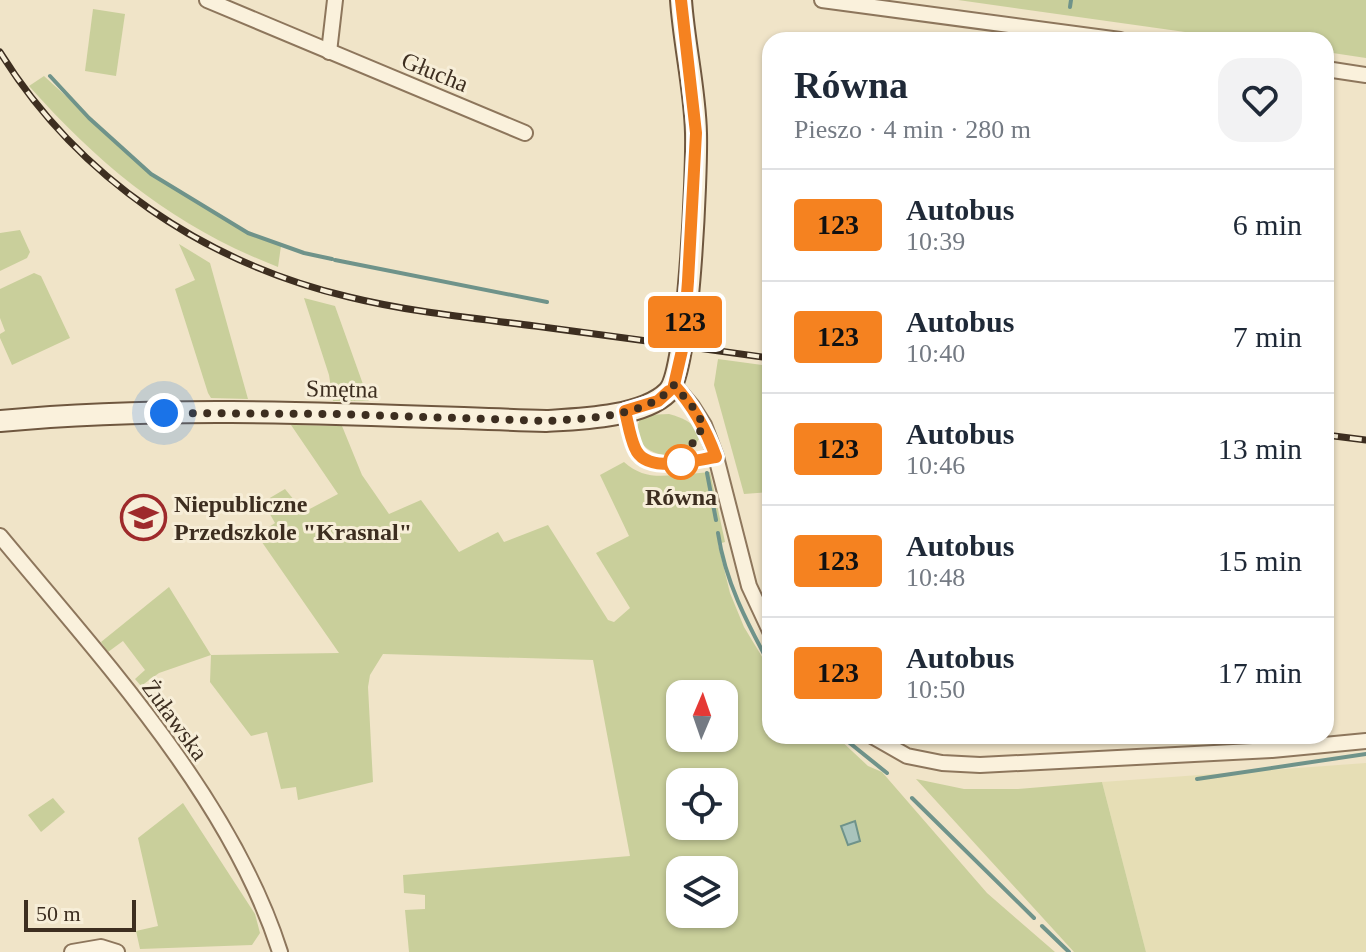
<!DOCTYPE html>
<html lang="pl">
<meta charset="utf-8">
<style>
:root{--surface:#fff;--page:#f2f2f3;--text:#1f2937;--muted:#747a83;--line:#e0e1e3}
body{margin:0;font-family:Georgia,serif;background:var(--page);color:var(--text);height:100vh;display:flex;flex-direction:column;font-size:30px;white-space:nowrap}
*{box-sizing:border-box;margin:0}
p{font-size:26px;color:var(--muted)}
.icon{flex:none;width:44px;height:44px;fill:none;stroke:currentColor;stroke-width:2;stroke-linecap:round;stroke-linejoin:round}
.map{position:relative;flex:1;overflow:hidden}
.sheet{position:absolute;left:762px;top:32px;width:572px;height:712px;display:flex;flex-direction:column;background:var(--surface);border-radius:24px;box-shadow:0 2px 6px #0004}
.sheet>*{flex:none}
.badge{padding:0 16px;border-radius:6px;font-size:28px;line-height:52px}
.needle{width:52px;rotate:2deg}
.tools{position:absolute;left:666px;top:680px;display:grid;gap:16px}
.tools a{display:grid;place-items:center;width:72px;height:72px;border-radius:16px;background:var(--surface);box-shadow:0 2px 6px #0004;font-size:40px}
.scale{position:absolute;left:24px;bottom:20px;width:112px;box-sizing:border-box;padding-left:8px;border:4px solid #3d2e20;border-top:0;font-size:22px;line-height:28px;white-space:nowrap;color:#3d2e20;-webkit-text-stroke:6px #f7eed8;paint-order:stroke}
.you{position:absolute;width:40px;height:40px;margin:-20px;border:6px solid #fff;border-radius:50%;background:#1a73e8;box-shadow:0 0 0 12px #1a73e833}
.map>.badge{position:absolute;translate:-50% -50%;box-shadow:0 0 0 4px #fff}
.round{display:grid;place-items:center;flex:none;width:84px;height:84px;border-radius:24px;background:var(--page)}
.headline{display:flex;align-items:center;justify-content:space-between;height:136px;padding:0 32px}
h1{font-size:38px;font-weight:600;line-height:60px}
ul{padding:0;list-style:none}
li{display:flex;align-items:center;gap:24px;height:112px;padding:0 32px;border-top:2px solid var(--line)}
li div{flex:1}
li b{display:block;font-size:30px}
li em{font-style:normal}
li .badge{min-width:88px;font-weight:700;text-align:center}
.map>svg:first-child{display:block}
</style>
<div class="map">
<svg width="1366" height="952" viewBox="0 0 1366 952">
<rect width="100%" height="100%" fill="#f0e4c8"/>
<path fill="#e6deb5" d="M 1366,763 L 1366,952 L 1146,952 L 1102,782 Z"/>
<g fill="#c9cf9b" fill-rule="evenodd">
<path d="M 958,0 L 1366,0 L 1366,58 L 1326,52 L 1326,40 L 1242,40 Z"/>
<path d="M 93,9 L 125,14 L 116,76 L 85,71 Z"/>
<path d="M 44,76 L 151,174 L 248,233 L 281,246 L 278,267 C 175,227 102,168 29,86 Z"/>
<path d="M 20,230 L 30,252 L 27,258 L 0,271 L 0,233 Z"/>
<path d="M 179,244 L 210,263 L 248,399 L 211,398 L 208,393 L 175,289 L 195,280 Z"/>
<path d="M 34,273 L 41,276 L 70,338 L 12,365 L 0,338 L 0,334 L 5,331 L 0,318 L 0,289 Z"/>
<path d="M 304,298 L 335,306 L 369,401 L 333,401 L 329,375 Z"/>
<path d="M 718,359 L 770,366 L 770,492 L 744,494 L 714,385 Z"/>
<path d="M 669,414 C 683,418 699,424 699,439 C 681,471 622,452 641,417 L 646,415 Z"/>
<path d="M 291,425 L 342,426 L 362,475 L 389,514 L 421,500 L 459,552 L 498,532 L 504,542 L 548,525 L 608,620 L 614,622 L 630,608 L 596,553 L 629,536 L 600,475 L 624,462 C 640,476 654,477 675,475 L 676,479 L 689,478 L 689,474 L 710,472 L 725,542 L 718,544 L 730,593 L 744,627 L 770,670 L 770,736 L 836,736 L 868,766 L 882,772 L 987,893 L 1055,952 L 409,952 L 405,910 L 425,909 L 425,895 L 404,893 L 403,875 L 630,856 L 593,660 L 383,654 L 370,675 L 368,687 L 373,782 L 298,800 L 296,787 L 281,789 L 267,732 L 251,736 L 210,682 L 211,655 L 159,673 L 141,686 L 135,679 L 145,670 L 123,641 L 108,652 L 101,642 L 169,587 L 211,655 L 339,653 L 257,535 L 275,523 L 263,502 L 285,489 L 304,512 L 338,494 ZM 680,694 L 724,694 L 724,738 L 680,738 ZM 680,782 L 724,782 L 724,826 L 680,826 ZM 680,870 L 724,870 L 724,914 L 680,914 Z"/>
<path d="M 916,779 L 964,789 L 1018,789 L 1102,782 L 1146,952 L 1074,952 Z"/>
<path d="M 53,798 L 65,812 L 41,832 L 28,815 Z"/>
<path d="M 183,803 L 255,914 L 260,933 L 252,945 L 140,949 L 136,931 L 158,926 L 138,838 Z"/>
</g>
<path fill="#a9c4bc" stroke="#6f938a" stroke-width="2" d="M 855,821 L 860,841 L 848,845 L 841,826 Z"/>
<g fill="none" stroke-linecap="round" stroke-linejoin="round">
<g stroke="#6f938a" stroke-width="4">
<path d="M 1070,7 L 1071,0"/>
<path d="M 50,76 L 89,118 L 151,174 L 248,233 L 304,253 L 332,259"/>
<path d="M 335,260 L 547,302"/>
<path d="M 707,473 L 716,520"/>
<path d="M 718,533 C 725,581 747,623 770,665"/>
<path d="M 841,736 L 887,773"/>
<path d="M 1197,779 L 1366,754"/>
<path d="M 912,798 L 1034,918"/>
<path d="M 1042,926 L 1069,952"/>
</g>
<defs>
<g id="street">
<path d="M 207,0 L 525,133"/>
<path d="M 822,0 L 1120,40"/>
<path d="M 329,52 L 335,0"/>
<path d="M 1326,69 L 1366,75"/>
<path d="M 674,385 L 692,406 L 704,425 L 716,457 L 749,586 L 770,631"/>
<path d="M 0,536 C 102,659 231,798 280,952"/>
<path d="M 872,736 L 907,756 L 942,763 L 980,765 L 1272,750 L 1366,741"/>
<path d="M 72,952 L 101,947 L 117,952"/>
</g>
<path id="secondary" d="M 0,421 C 181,404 364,415 546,421 C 580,419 643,417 668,392 C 689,371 697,172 696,133 C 695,89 684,44 681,0"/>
</defs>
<use href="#street" stroke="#8d765c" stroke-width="18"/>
<use href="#secondary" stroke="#6f573f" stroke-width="24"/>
<use href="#street" stroke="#faf1dc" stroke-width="14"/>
<use href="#secondary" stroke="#faf1dc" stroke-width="20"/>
<defs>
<g id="rail">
<path d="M 0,52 C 78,178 205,263 349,297 C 410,312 473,318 535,326 C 613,336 692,347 770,358"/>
<path d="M 1326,435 L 1366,440"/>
</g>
</defs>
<use href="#rail" stroke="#3d2e20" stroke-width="7"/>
<use href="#rail" stroke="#f7eed8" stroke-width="4" stroke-dasharray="12" stroke-linecap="butt"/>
</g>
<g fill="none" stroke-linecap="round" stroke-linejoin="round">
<defs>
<path id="line" d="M 669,391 L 658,401 L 625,411 C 628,423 630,437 635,448 C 646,475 694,460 716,457 C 706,429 694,407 674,385 L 683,346 L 688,281 L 696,133 L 681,0"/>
</defs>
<use href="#line" stroke="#fff" stroke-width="18"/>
<use href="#line" stroke="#f58220" stroke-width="12"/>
<path stroke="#3d2e20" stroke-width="8" stroke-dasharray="0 14.4" d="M 164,413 L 336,414 L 546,421 C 584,419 649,417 674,385 L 692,406 L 704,425 L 681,462"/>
</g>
<defs>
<symbol id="school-ring" viewBox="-11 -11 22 22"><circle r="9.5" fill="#f7eed8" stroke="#9e2a2b" stroke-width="1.5"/><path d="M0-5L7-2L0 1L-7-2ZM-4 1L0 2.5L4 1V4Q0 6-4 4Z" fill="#9e2a2b"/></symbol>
</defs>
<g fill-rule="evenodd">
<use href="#school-ring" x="118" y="492" width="51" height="51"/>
</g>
<circle fill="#fff" stroke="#f58220" stroke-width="4" cx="681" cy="462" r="16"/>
<g text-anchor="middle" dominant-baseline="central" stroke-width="6" stroke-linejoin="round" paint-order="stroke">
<g font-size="24" fill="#3d2e20" stroke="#f7eed8">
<text transform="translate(435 72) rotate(22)">Głucha</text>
<text transform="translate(342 389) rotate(1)">Smętna</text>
<text transform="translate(175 720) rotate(54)">Żuławska</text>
</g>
<g font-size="24" font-weight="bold" fill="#3d2e20" stroke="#f7eed8">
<text x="681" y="497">Równa</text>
</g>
<g font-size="24" font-weight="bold" fill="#3d2e20" stroke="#f7eed8" text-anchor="start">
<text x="174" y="504">Niepubliczne<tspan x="174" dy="28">Przedszkole "Krasnal"</tspan></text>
</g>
</g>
</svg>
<div class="tools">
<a><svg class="needle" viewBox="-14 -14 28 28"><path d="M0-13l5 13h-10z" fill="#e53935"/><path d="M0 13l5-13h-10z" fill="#747a83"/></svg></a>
<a><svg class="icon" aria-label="locate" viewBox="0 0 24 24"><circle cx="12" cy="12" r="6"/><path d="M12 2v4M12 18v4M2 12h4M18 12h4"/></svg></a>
<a><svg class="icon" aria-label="layers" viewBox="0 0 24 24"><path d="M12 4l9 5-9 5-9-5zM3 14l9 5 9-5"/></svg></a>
</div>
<div class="scale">50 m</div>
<div class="you" style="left:164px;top:413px"></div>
<b class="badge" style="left:685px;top:322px;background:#f58220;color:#111">123</b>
<section class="sheet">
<div class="headline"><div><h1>Równa</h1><p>Pieszo · 4 min · 280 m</p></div><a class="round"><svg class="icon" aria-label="heart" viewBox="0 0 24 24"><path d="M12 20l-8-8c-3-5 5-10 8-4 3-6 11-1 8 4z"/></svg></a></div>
<ul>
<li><span class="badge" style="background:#f58220;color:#111">123</span><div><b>Autobus</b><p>10:39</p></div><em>6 min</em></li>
<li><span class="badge" style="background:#f58220;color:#111">123</span><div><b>Autobus</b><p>10:40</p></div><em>7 min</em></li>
<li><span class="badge" style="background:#f58220;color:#111">123</span><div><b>Autobus</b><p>10:46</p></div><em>13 min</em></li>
<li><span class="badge" style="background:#f58220;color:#111">123</span><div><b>Autobus</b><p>10:48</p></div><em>15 min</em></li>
<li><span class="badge" style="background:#f58220;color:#111">123</span><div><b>Autobus</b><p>10:50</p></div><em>17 min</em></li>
</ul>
</section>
</div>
